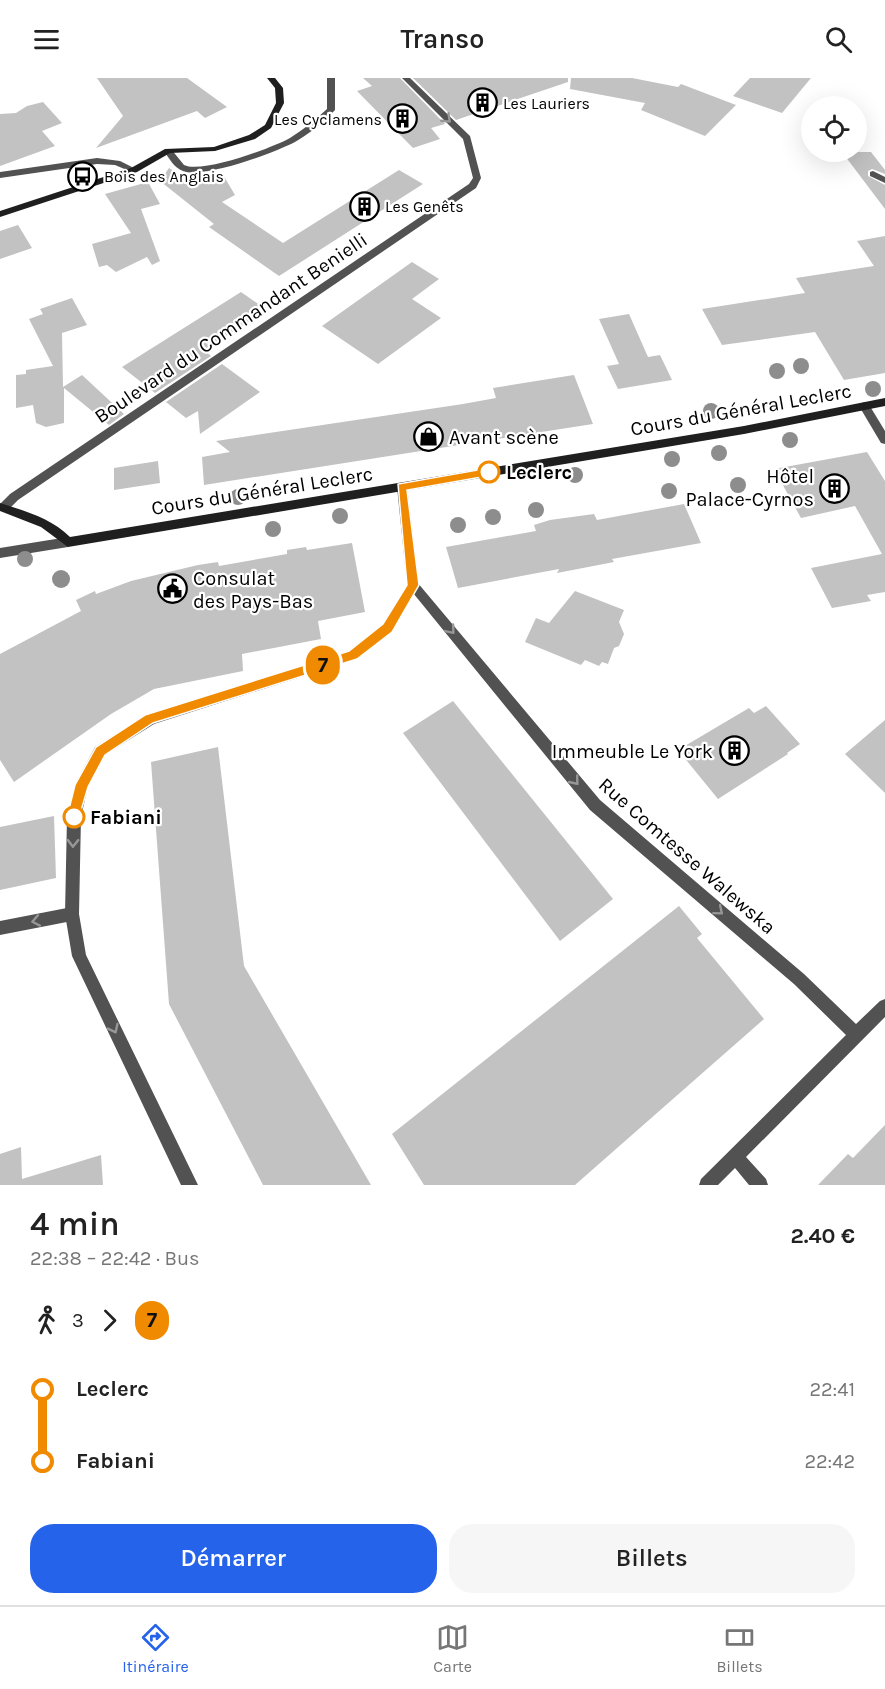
<!DOCTYPE html>
<html lang="fr">
<meta charset="utf-8">
<style>
:root{--surface:#fff;--page:#f6f6f6;--text:#222;--muted:#767676;--line:#e0e0e0;--accent:#2563eb}
body{margin:0;font-family:Karla,sans-serif;background:var(--page);color:var(--text);height:100vh;display:flex;flex-direction:column;font-size:22px;white-space:nowrap}
*{box-sizing:border-box;margin:0}
p{font-size:20px;color:var(--muted)}
.icon{flex:none;width:33px;height:33px;fill:none;stroke:currentColor;stroke-width:2;stroke-linecap:round;stroke-linejoin:round}
.map{position:relative;height:1107px;overflow:hidden}
.sheet{display:flex;flex-direction:column;background:var(--surface);flex:1}
.sheet>*{flex:none}
.badge{padding:0 12px;border-radius:20px;font-size:21px;line-height:39px}
.buttons{position:absolute;left:801px;top:18px;display:grid;gap:12px}
.buttons a{display:grid;place-items:center;width:66px;height:66px;border-radius:50%;background:var(--surface);box-shadow:0 6px 24px #0002;font-size:30px}
.map>.badge{position:absolute;translate:-50% -50%;box-shadow:0 0 0 3px #fff}
.legs{display:flex;align-items:center;gap:9px;height:66px;padding:0 30px;font-size:20px}
.legs p{margin-inline-start:auto}
.headline{display:flex;align-items:center;justify-content:space-between;height:102px;padding:0 30px}
h1{font-size:33px;font-weight:600;line-height:45px}
.button{display:flex;gap:12px;margin-top:auto;padding:12px 30px}
.button a{flex:1;height:69px;border-radius:24px;background:var(--accent);color:#fff;font-size:24px;font-weight:600;line-height:69px;text-align:center}
.button a+a{background:var(--page);color:var(--text)}
ul{padding:0 30px;list-style:none}
li{display:flex;align-items:center;gap:21px;height:72px;font-size:22px}
li i{display:grid;place-items:center;width:9px;height:100%;margin:0 8px;background:currentColor}
li i::after{content:'';width:15px;height:15px;margin:-8px;border:4px solid;border-radius:50%;background:var(--surface)}
li p{margin-inline-start:auto}
li:first-child i{background:linear-gradient(#0000 50%,currentColor 0)}
li:last-child i{background:linear-gradient(currentColor 50%,#0000 0)}
header{display:flex;justify-content:space-between;align-items:center;height:78px;padding:0 30px;background:var(--surface);font-size:27px;font-weight:600}
.menu{display:flex;justify-content:space-around;align-items:center;height:84px;border-top:2px solid var(--line);background:var(--surface);font-size:16px;color:var(--muted)}
.menu a{display:grid;justify-items:center;gap:3px}
.menu .current{color:var(--accent)}
.map>svg:first-child{display:block}
</style>
<header><svg class="icon" aria-label="menu" viewBox="0 0 24 24"><path d="M4 6h16M4 12h16M4 18h16"/></svg>Transo<svg class="icon" aria-label="search" viewBox="0 0 24 24"><circle cx="10" cy="10" r="6"/><path d="M15 15l6 6"/></svg></header>
<div class="map">
<svg width="885" height="1107" viewBox="0 0 885 1107">
<rect width="100%" height="100%" fill="#fff"/>
<g fill="#c2c2c2">
<path d="M 97,0 L 187,0 L 227,29 L 205,40 L 197,33 L 96,70 L 123,38 Z"/>
<path d="M 363,0 L 400,0 L 445,46 L 431,50 L 440,61 L 413,70 L 357,13 L 372,8 Z"/>
<path d="M 413,0 L 568,0 L 568,4 L 456,42 Z"/>
<path d="M 571,0 L 632,0 L 678,9 L 681,6 L 736,27 L 705,58 L 641,32 L 645,25 L 570,11 Z"/>
<path d="M 750,0 L 811,0 L 782,35 L 733,18 Z"/>
<path d="M 43,24 L 62,45 L 42,53 L 55,68 L 0,88 L 0,36 L 16,35 L 27,28 Z"/>
<path d="M 842,74 L 871,74 L 885,92 L 885,96 L 872,91 L 868,93 L 868,98 L 885,107 L 885,131 Z"/>
<path d="M 169,90 L 190,103 L 222,95 L 235,117 L 222,124 L 283,165 L 399,92 L 423,106 L 279,198 L 209,149 L 214,146 L 160,103 Z"/>
<path d="M 148,104 L 160,126 L 141,131 L 160,183 L 152,187 L 147,179 L 116,194 L 107,187 L 99,189 L 92,166 L 131,155 L 105,116 Z"/>
<path d="M 18,147 L 32,170 L 0,181 L 0,153 Z"/>
<path d="M 885,158 L 885,295 L 844,302 L 815,254 L 722,267 L 702,231 L 805,215 L 796,200 L 874,188 L 857,163 Z"/>
<path d="M 412,184 L 439,201 L 412,221 L 441,240 L 378,286 L 322,248 Z"/>
<path d="M 241,214 L 267,232 L 204,272 L 211,278 L 155,315 L 122,289 Z"/>
<path d="M 72,220 L 87,247 L 62,255 L 63,309 L 82,297 L 124,336 L 109,347 L 64,310 L 64,345 L 46,349 L 36,345 L 33,327 L 16,330 L 16,297 L 26,296 L 26,292 L 53,288 L 29,241 L 43,236 L 40,231 Z"/>
<path d="M 629,236 L 648,279 L 660,277 L 672,302 L 618,311 L 607,288 L 619,286 L 599,241 Z"/>
<path d="M 222,286 L 260,314 L 200,356 L 198,333 L 186,340 L 166,324 Z"/>
<path d="M 574,297 L 593,346 L 204,407 L 202,379 L 230,374 L 216,363 L 463,326 L 496,320 L 493,310 Z"/>
<path d="M 867,374 L 885,403 L 885,514 L 867,517 L 871,523 L 832,530 L 811,490 L 882,476 L 855,428 L 801,440 L 774,391 Z"/>
<path d="M 158,383 L 160,405 L 114,412 L 114,390 Z"/>
<path d="M 684,426 L 701,465 L 612,481 L 614,484 L 557,495 L 559,491 L 458,510 L 446,469 L 536,453 L 534,447 L 550,442 L 594,436 L 597,442 Z"/>
<path d="M 352,465 L 365,534 L 318,543 L 321,561 L 242,576 L 243,593 L 154,611 L 111,636 L 14,704 L 0,682 L 0,576 L 81,533 L 76,522 L 95,513 L 96,516 L 131,503 L 198,487 L 218,484 L 219,488 L 287,476 L 287,472 L 306,469 L 307,472 Z"/>
<path d="M 575,513 L 624,532 L 619,544 L 624,556 L 619,568 L 614,570 L 608,586 L 602,584 L 599,588 L 585,582 L 581,587 L 525,564 L 536,540 L 549,545 Z"/>
<path d="M 453,623 L 613,821 L 560,863 L 403,655 Z"/>
<path d="M 766,628 L 800,666 L 787,675 L 788,676 L 718,721 L 678,672 L 749,630 L 754,635 Z"/>
<path d="M 885,642 L 885,715 L 845,676 Z"/>
<path d="M 218,669 L 244,888 L 371,1107 L 263,1107 L 169,926 L 151,684 Z"/>
<path d="M 54,738 L 56,800 L 0,812 L 0,749 Z"/>
<path d="M 679,828 L 702,856 L 697,860 L 764,941 L 575,1107 L 424,1107 L 392,1056 Z"/>
<path d="M 885,1047 L 885,1107 L 818,1107 L 848,1076 L 853,1080 Z"/>
<path d="M 21,1069 L 22,1101 L 101,1077 L 103,1107 L 0,1107 L 0,1076 Z"/>
</g>
<g fill="none" stroke-linecap="round" stroke-linejoin="round">
<g fill="#525252" fill-rule="evenodd">
<path d="M 327,0 L 335,0 L 335,32 C 324,44 309,56 295,64 C 274,75 204,101 183,93 C 174,90 169,80 164,73 L 171,71 L 184,87 C 202,96 272,70 290,60 C 303,52 316,41 327,31 Z"/>
<path d="M 402,0 L 410,0 L 470,58 L 481,100 L 476,110 L 18,422 L 7,433 L 0,433 L 0,426 L 10,416 L 469,106 L 473,100 L 463,61 Z"/>
<path d="M 97,80 L 120,83 L 138,92 L 134,95 L 115,87 L 97,86 L 0,100 L 0,94 Z"/>
<path d="M 873,93 L 885,99 L 885,105 L 870,98 L 870,94 Z"/>
<path d="M 864,324 L 868,325 L 885,353 L 885,366 L 881,365 L 859,328 Z"/>
<path d="M 413,502 L 417,504 L 600,722 L 804,896 L 856,946 L 880,923 L 885,921 L 885,939 L 746,1079 L 766,1101 L 768,1107 L 749,1107 L 735,1090 L 718,1107 L 699,1107 L 701,1101 L 846,957 L 794,906 L 590,732 L 409,510 L 407,507 L 409,504 Z"/>
<path d="M 72,829 L 77,831 L 79,836 L 77,841 L 72,843 L 0,857 L 0,843 Z"/>
</g>
<g fill="#525252" fill-rule="evenodd">
<path d="M 402,405 L 407,409 L 419,507 L 392,554 L 357,581 L 154,646 L 105,677 L 88,708 L 81,739 L 79,836 L 86,877 L 198,1107 L 181,1107 L 72,878 L 65,836 L 67,739 L 75,707 L 95,669 L 146,637 L 349,573 L 384,546 L 407,507 L 397,409 Z"/>
<path d="M 68,459 L 74,464 L 68,469 L 0,480 L 0,470 Z"/>
</g>
<g fill="#1f1f1f" fill-rule="evenodd">
<path d="M 267,0 L 275,0 L 283,10 L 284,25 L 271,50 L 255,61 L 215,73 L 170,75 L 137,94 L 0,139 L 0,133 L 131,90 L 165,71 L 214,69 L 249,57 L 265,47 L 276,25 L 275,10 Z"/>
<path d="M 885,320 L 885,328 L 744,356 L 68,469 L 41,449 L 0,433 L 0,425 C 25,433 51,440 70,459 L 744,348 Z"/>
</g>
</g>
<g fill="#8d8d8d">
<circle cx="801" cy="288" r="8"/>
<circle cx="777" cy="293" r="8"/>
<circle cx="873" cy="311" r="8"/>
<circle cx="711" cy="333" r="8"/>
<circle cx="790" cy="362" r="8"/>
<circle cx="719" cy="375" r="8"/>
<circle cx="672" cy="381" r="8"/>
<circle cx="575" cy="397" r="8"/>
<circle cx="738" cy="407" r="8"/>
<circle cx="669" cy="413" r="8"/>
<circle cx="238" cy="419" r="8"/>
<circle cx="536" cy="432" r="8"/>
<circle cx="340" cy="438" r="8"/>
<circle cx="493" cy="439" r="8"/>
<circle cx="458" cy="447" r="8"/>
<circle cx="273" cy="451" r="8"/>
<circle cx="25" cy="481" r="8"/>
<circle cx="61" cy="501" r="9"/>
</g>
<defs><path id="oneway-chevron" d="M-2-3.5L2.5 0L-2 3.5" fill="none" stroke-width="1.6" stroke-linecap="round" stroke-linejoin="round" transform="scale(1.5)"/></defs>
<g stroke="#979797">
<use href="#oneway-chevron" transform="translate(447 41) rotate(44)"/>
<use href="#oneway-chevron" transform="translate(451 552) rotate(50)"/>
<use href="#oneway-chevron" transform="translate(575 703) rotate(51)"/>
<use href="#oneway-chevron" transform="translate(73 765) rotate(91)"/>
<use href="#oneway-chevron" transform="translate(719 833) rotate(40)"/>
<use href="#oneway-chevron" transform="translate(36 843) rotate(169)"/>
<use href="#oneway-chevron" transform="translate(114 951) rotate(64)"/>
</g>
<path fill="#f08a00" stroke="#fff" stroke-width="1.5" d="M 489,390 L 493,391 L 493,397 L 407,412 L 419,507 L 392,554 L 357,581 L 153,645 L 105,677 L 88,709 L 78,743 L 69,743 L 67,739 L 75,707 L 96,669 L 145,637 L 349,573 L 383,546 L 407,507 L 398,406 Z"/>
<defs>
<symbol id="building-ring" viewBox="-11 -11 22 22"><circle r="9.5" fill="#fff" stroke="#000" stroke-width="1.5"/><path d="M-4-6H4V6H1V3H-1V6H-4ZM-2.5-4.3h1.7v1.8h-1.7ZM.8-4.3h1.7v1.8H.8ZM-2.5-1h1.7V.8h-1.7ZM.8-1h1.7V.8H.8Z" fill="#000"/></symbol>
<symbol id="bus-ring" viewBox="-11 -11 22 22"><circle r="9.5" fill="#fff" stroke="#000" stroke-width="1.5"/><path d="M-5-6H5V4H4V6H2V4H-2V6H-4V4H-5ZM-3.5-4V0h7V-4ZM-3.5 1.2v1.5H-2V1.2ZM2 1.2v1.5H3.5V1.2Z" fill="#000"/></symbol>
<symbol id="shop-ring" viewBox="-11 -11 22 22"><circle r="9.5" fill="#fff" stroke="#000" stroke-width="1.5"/><path d="M-5-2.5h2.3a2.7 3.5 0 0 1 5.4 0H5L5.5 6h-11ZM-1.5-2.5h3a1.5 2.3 0 0 0-3 0Z" fill="#000"/></symbol>
<symbol id="civic-ring" viewBox="-11 -11 22 22"><circle r="9.5" fill="#fff" stroke="#000" stroke-width="1.5"/><path d="M-.6-6.5H3V-4.5H.6V-3L4-1V1h2V6H-6V1h2V-1L-.6-3ZM-1.2 2.5V6h2.4V2.5Z" fill="#000"/></symbol>
</defs>
<g fill-rule="evenodd">
<use href="#building-ring" x="466" y="8" width="33" height="33"/>
<use href="#building-ring" x="386" y="24" width="33" height="33"/>
<use href="#bus-ring" x="66" y="82" width="33" height="33"/>
<use href="#building-ring" x="348" y="112" width="33" height="33"/>
<use href="#shop-ring" x="412" y="342" width="33" height="33"/>
<use href="#building-ring" x="818" y="394" width="33" height="33"/>
<use href="#civic-ring" x="156" y="494" width="33" height="33"/>
<use href="#building-ring" x="718" y="656" width="33" height="33"/>
</g>
<g fill="#fff" stroke="#f08a00" stroke-width="3">
<circle cx="489" cy="394" r="10"/>
<circle cx="74" cy="739" r="10"/>
</g>
<g text-anchor="middle" dominant-baseline="central" stroke-width="4.5" stroke-linejoin="round" paint-order="stroke">
<g font-size="16" fill="#000" stroke="#fff" text-anchor="start">
<text x="503" y="25">Les Lauriers</text>
<text x="382" y="41" text-anchor="end">Les Cyclamens</text>
<text x="104" y="98">Bois des Anglais</text>
<text x="385" y="128">Les Genêts</text>
</g>
<g font-size="20" fill="#000" stroke="#fff">
<text transform="translate(231 250) rotate(-34)">Boulevard du Commandant Benielli</text>
<text transform="translate(741 332) rotate(-10)">Cours du Général Leclerc</text>
<text transform="translate(262 413) rotate(-9)">Cours du Général Leclerc</text>
<text transform="translate(687 778) rotate(41)">Rue Comtesse Walewska</text>
</g>
<g font-size="20" fill="#000" stroke="#fff" text-anchor="start">
<text x="449" y="359">Avant scène</text>
<text x="814" y="398" text-anchor="end">Hôtel<tspan x="814" dy="23">Palace-Cyrnos</tspan></text>
<text x="193" y="500">Consulat<tspan x="193" dy="23">des Pays-Bas</tspan></text>
<text x="713" y="673" text-anchor="end">Immeuble Le York</text>
</g>
<g font-size="20" font-weight="bold" fill="#000" stroke="#fff" text-anchor="start">
<text x="506" y="394">Leclerc</text>
<text x="90" y="739">Fabiani</text>
</g>
</g>
</svg>
<div class="buttons">
<a><svg class="icon" aria-label="locate" viewBox="0 0 24 24"><circle cx="12" cy="12" r="6"/><path d="M12 2v4M12 18v4M2 12h4M18 12h4"/></svg></a>
</div>
<b class="badge" style="left:323px;top:587px;background:#f08a00;color:#111">7</b>
</div>
<section class="sheet">
<div class="headline"><div><h1>4 min</h1><p>22:38 – 22:42 · Bus</p></div><b>2.40 €</b></div>
<div class="legs"><svg class="icon" aria-label="walk" viewBox="0 0 24 24"><circle cx="13" cy="4" r="2"/><path d="M13 8l-2 6 4 7M11 14l-3 7M7 12l3-4h3l4 4"/></svg>3<svg class="icon" aria-label="forward" viewBox="0 0 24 24"><path d="M9 5l7 7-7 7"/></svg><b class="badge" style="background:#f08a00;color:#111">7</b></div>
<ul>
<li><i style="color:#f08a00"></i><b>Leclerc</b><p>22:41</p></li>
<li><i style="color:#f08a00"></i><b>Fabiani</b><p>22:42</p></li>
</ul>
<div class="button"><a>Démarrer</a><a>Billets</a></div>
</section>
<nav class="menu">
<a class="current"><svg class="icon" aria-label="directions" viewBox="0 0 24 24"><path d="M12 3l9 9-9 9-9-9zM9 14v-3h6M13 9l2 2-2 2"/></svg>Itinéraire</a>
<a><svg class="icon" aria-label="map" viewBox="0 0 24 24"><path d="M3 6l6-2 6 2 6-2v14l-6 2-6-2-6 2zM9 4v14M15 6v14"/></svg>Carte</a>
<a><svg class="icon" aria-label="tickets" viewBox="0 0 24 24"><path d="M3 7h18v10H3zM15 7v10"/></svg>Billets</a>
</nav>
